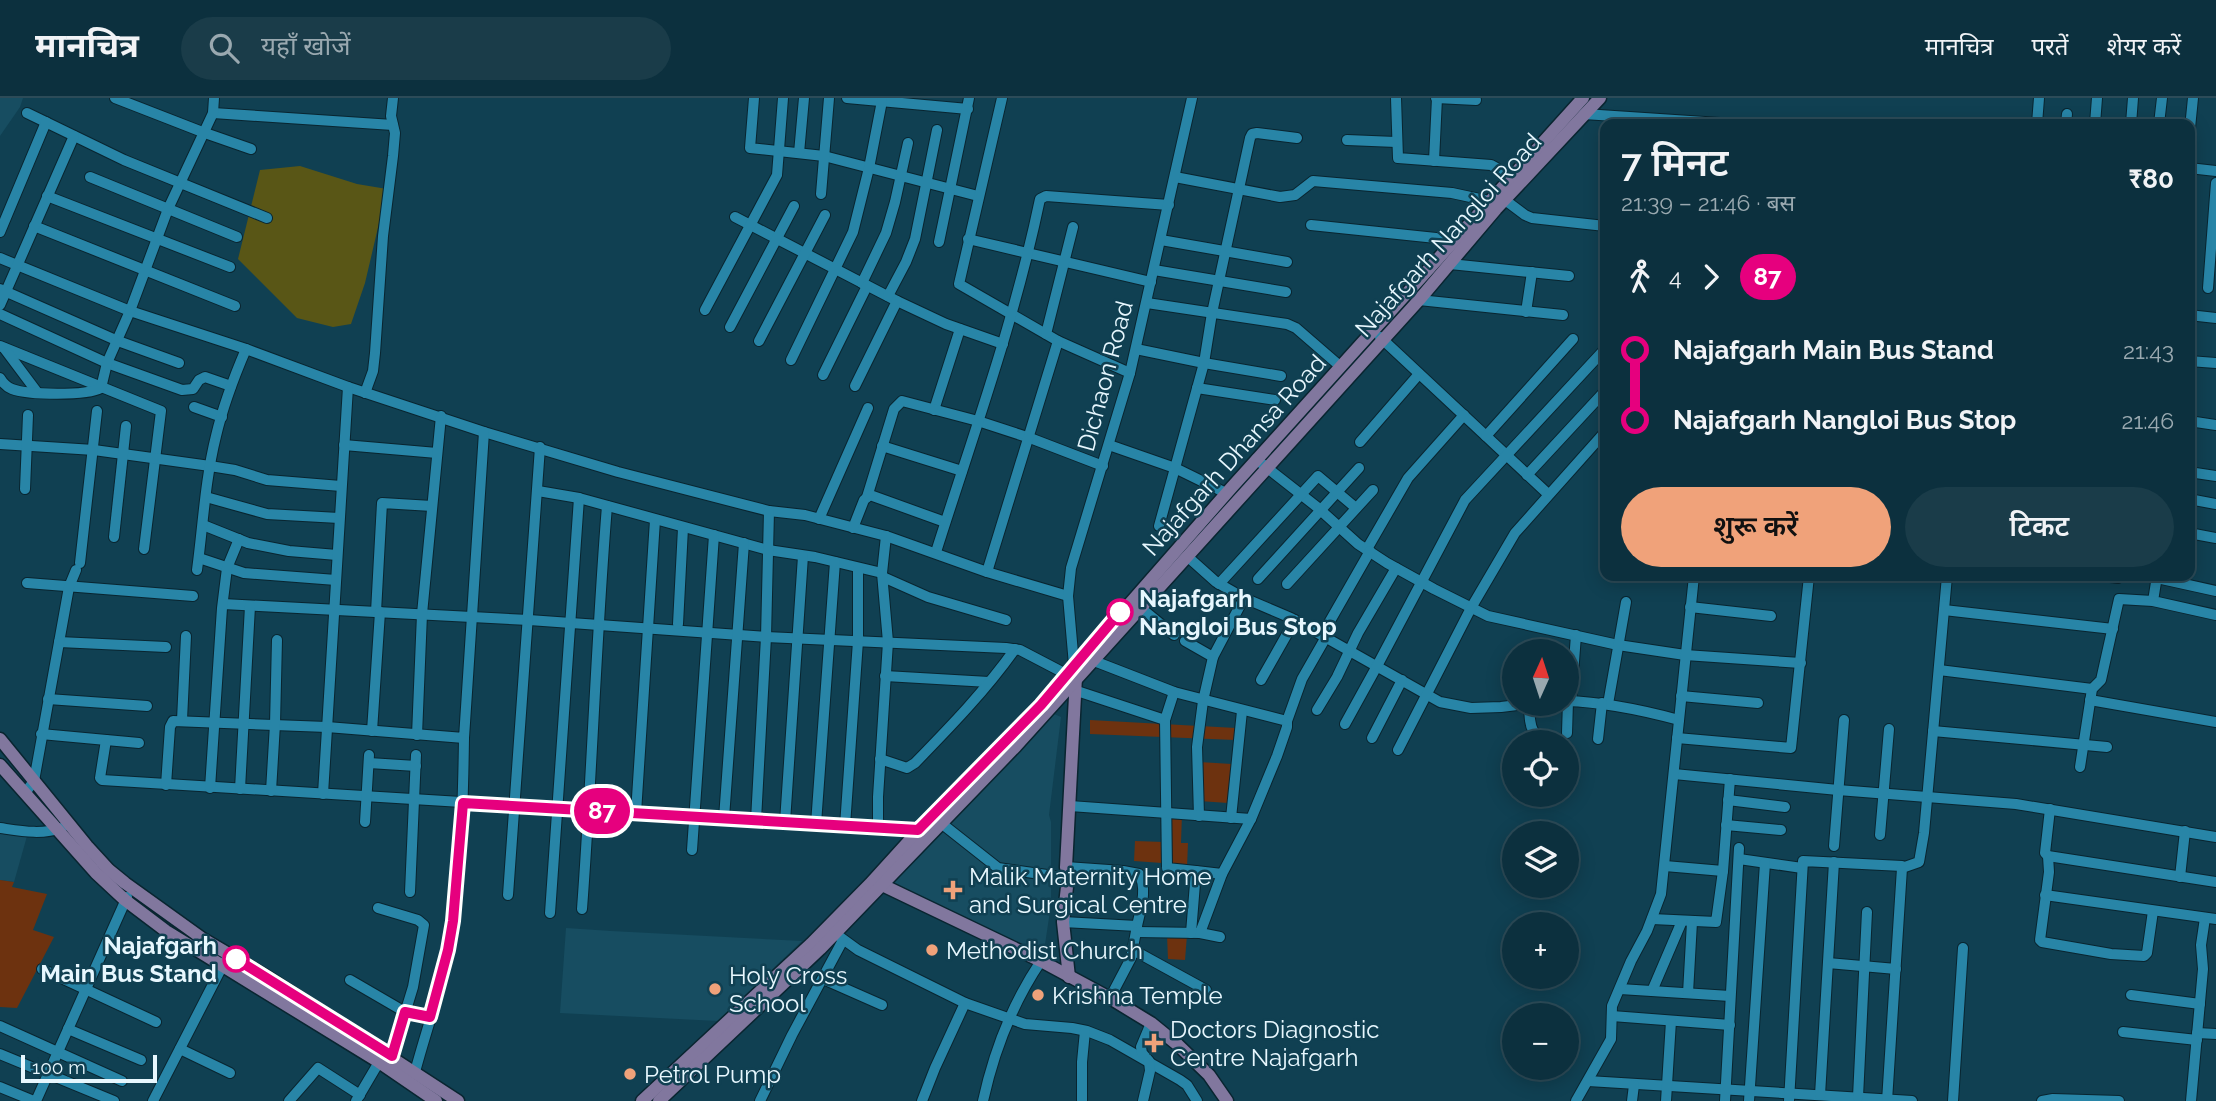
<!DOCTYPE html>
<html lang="hi">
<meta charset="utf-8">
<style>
:root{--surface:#0c303e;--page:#1a3c49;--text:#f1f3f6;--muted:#9aa9b0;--line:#2c4b58;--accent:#f0a27a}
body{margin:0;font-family:Raleway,"Noto Sans Devanagari",sans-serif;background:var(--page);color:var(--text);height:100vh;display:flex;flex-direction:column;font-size:26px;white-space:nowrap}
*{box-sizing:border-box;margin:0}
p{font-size:23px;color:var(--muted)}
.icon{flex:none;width:38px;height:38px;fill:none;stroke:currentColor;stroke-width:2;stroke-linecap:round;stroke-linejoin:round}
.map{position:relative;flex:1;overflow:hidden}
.details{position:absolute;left:1600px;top:21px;width:595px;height:462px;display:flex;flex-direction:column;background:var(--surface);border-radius:14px;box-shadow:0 4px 18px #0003,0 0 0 2px var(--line)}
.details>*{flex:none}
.badge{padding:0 14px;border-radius:23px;font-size:24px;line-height:46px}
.needle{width:46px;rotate:3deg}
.tools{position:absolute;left:1502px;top:541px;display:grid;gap:14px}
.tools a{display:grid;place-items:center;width:77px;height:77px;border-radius:50%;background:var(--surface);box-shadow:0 4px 18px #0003,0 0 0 2px var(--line);font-size:35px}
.scale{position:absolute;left:21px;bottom:18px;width:136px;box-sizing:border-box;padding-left:7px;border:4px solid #e7f7fe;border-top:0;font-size:19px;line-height:24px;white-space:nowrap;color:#e7f7fe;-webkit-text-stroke:5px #104052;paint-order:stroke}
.map>.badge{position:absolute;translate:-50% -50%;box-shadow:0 0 0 4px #fff}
.legs{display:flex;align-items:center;gap:10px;height:77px;padding:0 21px;font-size:23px}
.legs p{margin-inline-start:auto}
.headline{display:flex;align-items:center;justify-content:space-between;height:119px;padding:0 21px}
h1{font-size:38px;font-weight:600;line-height:52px}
.cta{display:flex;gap:14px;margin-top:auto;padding:14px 21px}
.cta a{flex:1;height:80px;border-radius:42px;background:var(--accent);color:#111;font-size:28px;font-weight:600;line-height:80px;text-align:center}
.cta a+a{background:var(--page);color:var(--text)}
ul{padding:0 21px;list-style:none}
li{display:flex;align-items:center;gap:24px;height:70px;font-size:26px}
li i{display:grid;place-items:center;width:10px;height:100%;margin:0 9px;background:currentColor}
li i::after{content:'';width:18px;height:18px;margin:-9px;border:5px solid;border-radius:50%;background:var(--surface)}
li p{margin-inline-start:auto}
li:first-child i{background:linear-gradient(#0000 50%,currentColor 0)}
li:last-child i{background:linear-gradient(currentColor 50%,#0000 0)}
header{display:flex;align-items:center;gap:42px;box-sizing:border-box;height:98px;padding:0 35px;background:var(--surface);border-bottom:2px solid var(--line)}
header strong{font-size:33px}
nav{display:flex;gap:38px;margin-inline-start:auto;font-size:24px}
.search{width:490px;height:63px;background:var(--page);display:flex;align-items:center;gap:18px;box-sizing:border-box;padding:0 24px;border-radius:38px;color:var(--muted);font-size:26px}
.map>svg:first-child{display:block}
</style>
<header>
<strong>मानचित्र</strong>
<div class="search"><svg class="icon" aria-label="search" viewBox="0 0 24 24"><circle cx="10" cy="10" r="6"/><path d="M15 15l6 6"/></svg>यहाँ खोजें</div>
<nav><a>मानचित्र</a><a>परतें</a><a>शेयर करें</a></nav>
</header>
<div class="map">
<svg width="2216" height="1003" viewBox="0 0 2216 1003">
<rect width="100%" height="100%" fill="#104052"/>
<g fill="#174d61">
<path d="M 0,0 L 23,0 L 20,9 L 0,38 Z"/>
<path d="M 1054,616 L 1061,619 L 1049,717 L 1051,724 L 1051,806 L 1043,860 L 891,785 Z"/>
<path d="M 0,734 L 27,738 L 14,784 L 0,782 Z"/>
<path d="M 566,830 L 611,833 L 802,843 L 718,923 L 560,915 Z"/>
</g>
<g fill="#6d320f">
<path d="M 1090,622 L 1236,630 L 1235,642 L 1090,636 Z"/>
<path d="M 1199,664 L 1232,666 L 1228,705 L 1199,703 Z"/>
<path d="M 1170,716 L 1182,716 L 1181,745 L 1188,745 L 1187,769 L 1171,767 Z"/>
<path d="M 1135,743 L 1164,744 L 1162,765 L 1134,763 Z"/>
<path d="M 0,782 L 14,784 L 12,789 L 47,796 L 33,832 L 54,839 L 17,910 L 0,909 Z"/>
<path d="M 1167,837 L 1187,837 L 1185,862 L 1168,861 Z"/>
</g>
<path fill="#595616" d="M 300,68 L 357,86 L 387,91 L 365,185 L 351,226 L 333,229 L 297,220 L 238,161 L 260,72 Z"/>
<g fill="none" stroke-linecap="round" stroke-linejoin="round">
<defs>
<g id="minor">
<path d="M 115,0 L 205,35 L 251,51"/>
<path d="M 754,0 L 750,50 L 824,58 L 978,98"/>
<path d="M 847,0 L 968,11"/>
<path d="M 1002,0 L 959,186 L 1058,243 L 1130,275"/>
<path d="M 1396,0 L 1398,60 L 1491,67 L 1511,78"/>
<path d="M 1436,0 L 1476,2"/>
<path d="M 27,15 L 124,62 L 267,120"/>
<path d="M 213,15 L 393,27"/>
<path d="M 1584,16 L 1735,26"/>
<path d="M 2037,26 L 2039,0"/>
<path d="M 2066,26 L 2067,16"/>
<path d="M 2095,26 L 2097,0"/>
<path d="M 2131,26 L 2133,0"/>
<path d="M 2159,26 L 2162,0"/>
<path d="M 2189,40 L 2193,0"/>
<path d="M 1347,42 L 1396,44"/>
<path d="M 799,55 L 804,0"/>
<path d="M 1434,63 L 1437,0"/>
<path d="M 2189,70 L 2216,73"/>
<path d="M 90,79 L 237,139"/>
<path d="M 1175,79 L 1280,99 L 1295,97 L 1313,83 L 1452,95 L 1489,103"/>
<path d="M 821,96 L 829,0"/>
<path d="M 47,98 L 230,169"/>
<path d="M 1501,99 L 1525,117 L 1532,120 L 1605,128"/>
<path d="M 735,119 L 897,203 L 946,226 L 1003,246"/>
<path d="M 1311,127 L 1436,140 L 1451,146"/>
<path d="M 34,128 L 235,208"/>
<path d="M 0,134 L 46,24"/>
<path d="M 968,141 L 1151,184"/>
<path d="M 1161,142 L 1287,164"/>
<path d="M 939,144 L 969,0"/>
<path d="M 0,160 L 130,213 L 246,251 L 348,289 L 484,334 L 618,374 L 769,413 L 805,417 L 886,438 L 987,474 L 1068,498"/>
<path d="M 1450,166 L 1569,178"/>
<path d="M 1154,172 L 1286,194"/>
<path d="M 862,185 L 886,135 L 895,104 L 908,45"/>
<path d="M 2208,190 L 2216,85"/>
<path d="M 0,191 L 118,243 L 179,265"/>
<path d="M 888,198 L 906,164 L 915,141 L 937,32"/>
<path d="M 1419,202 L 1563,217"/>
<path d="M 1147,205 L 1287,226 L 1296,230 L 1341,269"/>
<path d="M 0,207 L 74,38"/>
<path d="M 705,212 L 777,77 L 783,0"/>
<path d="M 1526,214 L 1532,174"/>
<path d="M 0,216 L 107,265 L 182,292 L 193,291 L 199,282 L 205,279 L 231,288"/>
<path d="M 2189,217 L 2216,220"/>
<path d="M 730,229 L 794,108"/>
<path d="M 1046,236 L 1073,129"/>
<path d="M 1380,239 L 1548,396"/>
<path d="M 759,243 L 825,117"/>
<path d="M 0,248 L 161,313 L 144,451"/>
<path d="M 4,250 L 37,294"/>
<path d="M 1136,251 L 1204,265 L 1281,278"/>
<path d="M 791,262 L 853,134 L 869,70 L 882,3"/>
<path d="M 2189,263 L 2216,265"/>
<path d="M 823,277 L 867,188"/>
<path d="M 0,280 C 3,285 7,289 12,291 C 28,297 87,298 101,290 L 107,265 L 130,213 L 168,111 L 213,15 L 214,0"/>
<path d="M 855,288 L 897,203"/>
<path d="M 1197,290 L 1275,302"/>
<path d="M 365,295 L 373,273 L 375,255 L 383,138 L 393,58 L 395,35 L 391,18 L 393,0"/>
<path d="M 194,309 L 222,319"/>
<path d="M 934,312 L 960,231"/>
<path d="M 2189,323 L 2216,327"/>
<path d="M 1486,338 L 1573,241"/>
<path d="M 1360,344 L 1419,276"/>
<path d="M 0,346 L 94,352 L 210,368 L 235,372 L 267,382 L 341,388"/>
<path d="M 344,347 L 437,355"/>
<path d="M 1109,347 L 1175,370 L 1226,395"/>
<path d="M 882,348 L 962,373"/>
<path d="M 1256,361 L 1317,409 L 1358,446 L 1387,465 L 1434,491 L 1488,518 L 1618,547 L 1685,557 L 1801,565"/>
<path d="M 2189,374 L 2216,378"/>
<path d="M 1527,377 L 1605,293"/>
<path d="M 25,391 L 28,317"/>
<path d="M 538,393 L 579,400 L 768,452 L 815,459 L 882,475"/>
<path d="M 206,399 L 267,416 L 339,420"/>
<path d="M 867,399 L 894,311 L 902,303 L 978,323 L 1030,340 L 1103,368"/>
<path d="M 2189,401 L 2216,406"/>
<path d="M 819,421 L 868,310"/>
<path d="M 203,427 L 248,445 L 289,453 L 337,457"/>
<path d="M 1159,428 L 1204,265 L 1212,215 L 1250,40 L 1252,36 L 1257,35 L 1297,40"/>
<path d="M 853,430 L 864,402 L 870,397 L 945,424"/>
<path d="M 2189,435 L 2216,440"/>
<path d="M 114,439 L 126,328"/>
<path d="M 1367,451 L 1408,380 L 1464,317"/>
<path d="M 936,454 C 973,337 1015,222 1040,101 L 1046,98 L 1169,107"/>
<path d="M 1188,459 L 1216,484 L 1244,500 L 1291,520 L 1440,604 L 1471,610 L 1501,609 L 1526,606"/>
<path d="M 199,460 L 244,475 L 336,482"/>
<path d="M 80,465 L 97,313"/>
<path d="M 197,472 C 203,428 205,382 216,338 C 223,308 234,279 246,251"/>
<path d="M 987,474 L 1058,243"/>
<path d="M 2103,478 L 2118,480"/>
<path d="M 2157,478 L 2153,503 L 2216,517"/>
<path d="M 883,479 L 928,499 L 1006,522"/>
<path d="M 2157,480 L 2216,493"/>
<path d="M 1258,481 L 1359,370"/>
<path d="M 27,485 L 193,498"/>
<path d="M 1219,486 L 1318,378 L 1356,410"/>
<path d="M 1287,486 L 1373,392"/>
<path d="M 223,506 L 529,522 L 766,539 L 1006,550 L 1020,552 L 1066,576"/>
<path d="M 1690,509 L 1771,518"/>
<path d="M 1141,510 L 1174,537"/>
<path d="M 1944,512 L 2113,531"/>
<path d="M 376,514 L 382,405 L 432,408"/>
<path d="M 678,526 L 683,430"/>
<path d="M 1322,537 L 1370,453"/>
<path d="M 1185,543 L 1213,559 L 1203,603 L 1197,649 L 1199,718"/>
<path d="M 59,544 L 166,549"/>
<path d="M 1213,559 L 1244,500"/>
<path d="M 1094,563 L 1174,594 L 1287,623 L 1287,629 L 1277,658 L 1251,721 L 1222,776 L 1200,835"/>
<path d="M 1074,567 L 1068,498 L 1071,470 L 1130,275 L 1192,0"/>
<path d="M 1939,572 L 2092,591"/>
<path d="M 885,578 L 989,584"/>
<path d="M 1261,582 L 1295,522"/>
<path d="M 1077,593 L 1165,622"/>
<path d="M 1174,594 L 1165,622 L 1167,770 L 1196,773"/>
<path d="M 1681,598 L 1758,605"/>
<path d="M 48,601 L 147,608"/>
<path d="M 2090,602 L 2216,624"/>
<path d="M 1566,603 C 1605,604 1642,612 1679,622"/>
<path d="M 1571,603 L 1576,537"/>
<path d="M 1529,606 C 1530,629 1529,638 1554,644"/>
<path d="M 1608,606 L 1626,504"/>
<path d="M 1317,612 L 1337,579 L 1358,535 L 1396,470"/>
<path d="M 182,622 L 186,538"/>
<path d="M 1287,623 L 1302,581 L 1326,539"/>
<path d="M 1345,626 L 1377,568 L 1465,402 L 1605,251"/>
<path d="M 372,633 L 380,514"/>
<path d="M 1933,633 L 2107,649"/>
<path d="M 1567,635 L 1568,603"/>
<path d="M 41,636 L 139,645"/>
<path d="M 417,637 L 422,516 L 441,318"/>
<path d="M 1372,640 L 1402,582"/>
<path d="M 1677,640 L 1791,650 L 1809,478"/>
<path d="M 1598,641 L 1602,605"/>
<path d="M 106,642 L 100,680 L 102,682 L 918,732"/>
<path d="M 1398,652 L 1471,510 L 1515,435 L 1605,334"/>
<path d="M 880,661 L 907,670 L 915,665 C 950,629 986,592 1015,551"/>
<path d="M 369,665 L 416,668"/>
<path d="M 2080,669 L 2092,591 L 2101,582 L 2119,501 L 2153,503"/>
<path d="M 1674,676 L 1838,692 L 2016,706 L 2216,739"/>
<path d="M 166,687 L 170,629 L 173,623 L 327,629 L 464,640 L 484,334"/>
<path d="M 210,690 L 222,510 L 227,470 L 239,441"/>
<path d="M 240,691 L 250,508"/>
<path d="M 271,693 L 275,626 L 277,542"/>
<path d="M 25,695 L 34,683 L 69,489 L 76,472"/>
<path d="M 323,696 L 348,289"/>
<path d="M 1728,702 L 1785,709"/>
<path d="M 1070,708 L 1251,721"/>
<path d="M 2050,711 L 2045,755 L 2048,758 L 2216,784"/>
<path d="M 636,715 L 655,422"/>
<path d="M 724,720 L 744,445"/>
<path d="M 1231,720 L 1242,613"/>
<path d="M 756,722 L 766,539 L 769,413"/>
<path d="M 365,724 L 369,657"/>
<path d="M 785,724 L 803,458"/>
<path d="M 941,725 L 998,770 L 1068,780"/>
<path d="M 816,726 L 835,464"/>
<path d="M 1726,727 L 1781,732"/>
<path d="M 845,728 L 858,543 L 858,470"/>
<path d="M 0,730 C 21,733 41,737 62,730"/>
<path d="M 878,730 L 878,699 L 888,544 L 882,475 L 886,438"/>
<path d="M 1880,737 L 1889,631"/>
<path d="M 1834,748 L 1844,622"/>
<path d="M 692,752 L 714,437"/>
<path d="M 2048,758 L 2049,774 L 2040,842 L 2042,844 L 2111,856 L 2144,858 L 2147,855 L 2153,813"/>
<path d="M 1739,761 L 1802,770"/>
<path d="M 1665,768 L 1723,773"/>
<path d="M 1066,769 L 1123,773 L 1139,776 C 1148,790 1140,813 1137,828"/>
<path d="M 2180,779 L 2185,733"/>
<path d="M 410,794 L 416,657"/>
<path d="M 508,797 L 540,349"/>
<path d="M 2045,797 L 2216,821"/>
<path d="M 378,810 L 418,822 L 424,827 L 413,889 L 392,958"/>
<path d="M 582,811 C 592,677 596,542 607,408"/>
<path d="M 550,815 L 579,400"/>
<path d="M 1652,821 L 1716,824 L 1723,773 L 1730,681"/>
<path d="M 1063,824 L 1137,828 L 1131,860 L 1110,900"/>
<path d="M 1137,834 L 1200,835 L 1220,839"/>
<path d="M 1191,835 L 1196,773 L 1222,776"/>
<path d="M 836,836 L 858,852 L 965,905 L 1025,926 L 1072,930 L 1087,933 L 1110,942 L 1180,982 L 1187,987 L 1197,1003"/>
<path d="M 1133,852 L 1206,892"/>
<path d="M 1828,865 L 1896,871"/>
<path d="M 42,871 L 156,924"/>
<path d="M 823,881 L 882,907"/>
<path d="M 350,882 L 405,914 L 430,920"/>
<path d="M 1620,891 L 1730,898"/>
<path d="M 1652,893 L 1682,823"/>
<path d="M 1688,895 L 1692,824"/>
<path d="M 2131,897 L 2200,906"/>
<path d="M 1612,918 L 1730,927"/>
<path d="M 0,928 L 122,983"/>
<path d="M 68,931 L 141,962"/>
<path d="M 2123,934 L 2197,942"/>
<path d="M 2197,935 L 2216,936"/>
<path d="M 180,951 L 230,975"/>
<path d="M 0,956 L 114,1003"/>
<path d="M 415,974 C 426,933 441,891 449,849 C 461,781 463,709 464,640"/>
<path d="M 1588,983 L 1912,1003"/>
<path d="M 0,989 L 34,1003"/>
<path d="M 1820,997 L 1834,764"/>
<path d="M 1858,999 L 1867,814"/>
<path d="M 36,1003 L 127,799"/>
<path d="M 153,1003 L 225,863"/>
<path d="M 289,1003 L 318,970 L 360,997"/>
<path d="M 356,1003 L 379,964"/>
<path d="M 760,1003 L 792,937 L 843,842"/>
<path d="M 922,1003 L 935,970 L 965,905"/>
<path d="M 983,1003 C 994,953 1012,906 1041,863"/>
<path d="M 1082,1003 L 1082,964 L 1085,933"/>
<path d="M 1143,1003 L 1150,973 L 1149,963 L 1142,955 L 1141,949 L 1151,925"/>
<path d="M 1576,1003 L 1611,941 L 1612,908 L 1631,863 L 1647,833 L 1661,796 L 1694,478"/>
<path d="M 1632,1003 L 1634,987"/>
<path d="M 1666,1003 L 1671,923"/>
<path d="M 1725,1003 L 1739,750"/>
<path d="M 1749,1003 L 1765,765"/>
<path d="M 1789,1003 L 1803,763 L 1902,768"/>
<path d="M 1887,1003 L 1902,770 L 1919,764 L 1924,735 L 1947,478"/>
<path d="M 1953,1003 L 1963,850"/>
<path d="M 2042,1003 L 2053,1001 L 2119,1003"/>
<path d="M 2191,1003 L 2203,871 L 2201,847 L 2205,820"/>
</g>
<g id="major">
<path d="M 0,641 L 87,748 L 109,772 L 125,785 L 203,841 L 269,880 L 458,1003"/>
<path d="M 0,667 L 96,775 L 125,802 L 166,833 L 379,964 L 436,1003"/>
<path d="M 876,784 L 1041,863 L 1110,900 L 1151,925 L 1178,947 L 1209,977 L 1227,1003"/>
<path d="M 1069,879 L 1063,824 L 1068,780 L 1066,769 L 1076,579"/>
<path d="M 642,1003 L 811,846 L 870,786 L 939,710 L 1041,607 L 1232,389 L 1583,0"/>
<path d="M 659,1003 L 820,851 L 1016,648 L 1419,202 L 1496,111 L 1600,0"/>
</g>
</defs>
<use href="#minor" stroke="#092530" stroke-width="12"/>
<use href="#major" stroke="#092530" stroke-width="15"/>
<use href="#minor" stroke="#2885a7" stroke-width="10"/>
<use href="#major" stroke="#81779e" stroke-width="12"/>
</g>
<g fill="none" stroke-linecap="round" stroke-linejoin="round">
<defs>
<path id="line-1" d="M 236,861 L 392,958 L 405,914 L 430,919 L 448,852 L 453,823 L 463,705 L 918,732 L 1041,607 L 1120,514"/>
</defs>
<use href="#line-1" stroke="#fff" stroke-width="16"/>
<use href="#line-1" stroke="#e6007e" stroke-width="10"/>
</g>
<g fill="#fff" stroke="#e6007e" stroke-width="3.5">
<circle cx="1120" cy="514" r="12"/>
<circle cx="236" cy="861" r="12"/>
</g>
<g fill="#f0a27a" stroke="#104052" stroke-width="2.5">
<path d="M949.5 781.5h7v7h7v7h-7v7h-7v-7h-7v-7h7z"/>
<circle cx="932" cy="852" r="7"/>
<circle cx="715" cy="891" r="7"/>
<circle cx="1038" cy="897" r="7"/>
<path d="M1150.5 934.5h7v7h7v7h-7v7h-7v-7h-7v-7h7z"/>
<circle cx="630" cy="976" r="7"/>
</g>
<g text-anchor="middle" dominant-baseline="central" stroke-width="5" stroke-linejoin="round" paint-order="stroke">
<g font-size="24" fill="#e7f7fe" stroke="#104052">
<text transform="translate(1448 137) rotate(-48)">Najafgarh Nangloi Road</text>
<text transform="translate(1105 278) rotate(-75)">Dichaon Road</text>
<text transform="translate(1234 357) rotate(-48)">Najafgarh Dhansa Road</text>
</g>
<g font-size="24" font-weight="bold" fill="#e7f7fe" stroke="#104052" text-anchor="start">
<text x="1139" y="500">Najafgarh<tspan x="1139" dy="28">Nangloi Bus Stop</tspan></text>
<text x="217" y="847" text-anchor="end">Najafgarh<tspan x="217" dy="28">Main Bus Stand</tspan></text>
</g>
<g font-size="24" fill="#e7f7fe" stroke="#104052" text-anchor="start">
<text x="969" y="778">Malik Maternity Home<tspan x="969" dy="28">and Surgical Centre</tspan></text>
<text x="946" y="852">Methodist Church</text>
<text x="729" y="877">Holy Cross<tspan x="729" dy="28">School</tspan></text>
<text x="1052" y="897">Krishna Temple</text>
<text x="1170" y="931">Doctors Diagnostic<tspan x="1170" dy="28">Centre Najafgarh</tspan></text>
<text x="644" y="976">Petrol Pump</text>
</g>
</g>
</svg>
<div class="tools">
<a><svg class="needle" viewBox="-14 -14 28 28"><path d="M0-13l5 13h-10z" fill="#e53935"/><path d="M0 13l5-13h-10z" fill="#9aa9b0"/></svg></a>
<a><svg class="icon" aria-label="locate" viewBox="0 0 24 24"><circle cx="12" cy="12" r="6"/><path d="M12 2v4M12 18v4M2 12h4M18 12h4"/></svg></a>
<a><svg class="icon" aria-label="layers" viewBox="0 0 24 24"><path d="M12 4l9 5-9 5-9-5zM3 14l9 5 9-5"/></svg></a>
<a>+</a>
<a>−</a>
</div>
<div class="scale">100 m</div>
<b class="badge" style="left:602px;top:713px;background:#e6007e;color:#fff">87</b>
<section class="details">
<div class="headline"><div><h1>7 मिनट</h1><p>21:39 – 21:46 · बस</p></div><b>₹80</b></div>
<div class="legs"><svg class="icon" aria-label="walk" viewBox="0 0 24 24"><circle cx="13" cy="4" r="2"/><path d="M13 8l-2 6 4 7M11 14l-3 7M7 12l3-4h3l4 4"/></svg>4<svg class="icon" aria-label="forward" viewBox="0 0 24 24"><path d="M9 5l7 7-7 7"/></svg><b class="badge" style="background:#e6007e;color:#fff">87</b></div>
<ul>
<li><i style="color:#e6007e"></i><b>Najafgarh Main Bus Stand</b><p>21:43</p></li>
<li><i style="color:#e6007e"></i><b>Najafgarh Nangloi Bus Stop</b><p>21:46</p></li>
</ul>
<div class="cta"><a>शुरू करें</a><a>टिकट</a></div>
</section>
</div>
